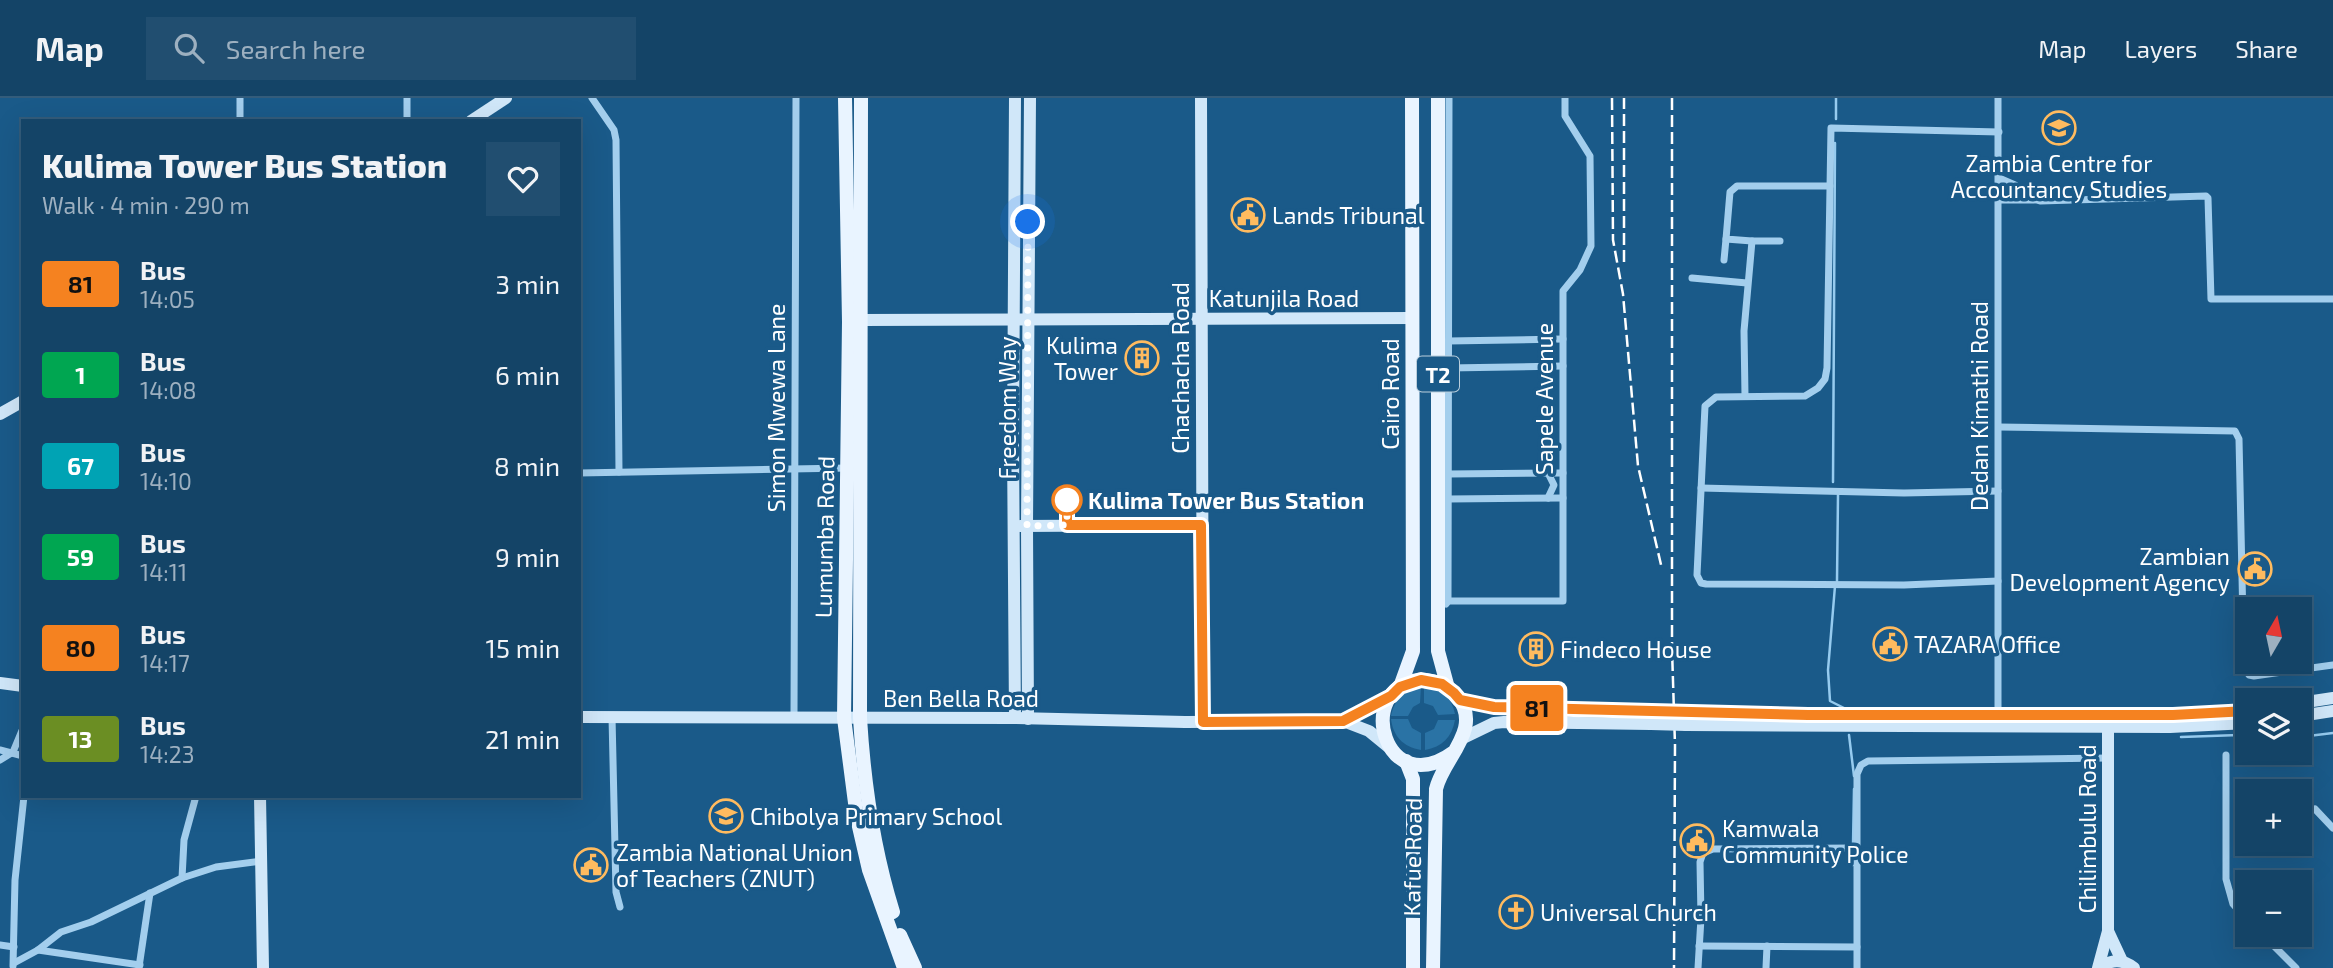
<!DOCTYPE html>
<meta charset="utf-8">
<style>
:root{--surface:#144467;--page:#214e70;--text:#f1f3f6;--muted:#9db0c0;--line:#335c7b}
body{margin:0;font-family:"Exo 2",sans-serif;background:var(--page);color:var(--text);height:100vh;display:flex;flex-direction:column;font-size:26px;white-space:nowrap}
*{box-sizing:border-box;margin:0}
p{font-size:23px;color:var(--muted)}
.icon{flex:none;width:38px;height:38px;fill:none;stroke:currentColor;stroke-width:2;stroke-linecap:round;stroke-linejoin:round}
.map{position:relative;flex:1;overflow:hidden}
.side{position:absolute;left:21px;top:21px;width:560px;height:679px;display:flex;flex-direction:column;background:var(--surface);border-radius:0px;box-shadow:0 7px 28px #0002,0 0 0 2px var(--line)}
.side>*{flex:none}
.badge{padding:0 14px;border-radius:5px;font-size:24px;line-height:46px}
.needle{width:46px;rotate:9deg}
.buttons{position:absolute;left:2235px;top:499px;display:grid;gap:14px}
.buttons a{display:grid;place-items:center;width:77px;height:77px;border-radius:0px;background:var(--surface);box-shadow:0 7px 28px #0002,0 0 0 2px var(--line);font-size:35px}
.you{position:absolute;width:35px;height:35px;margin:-18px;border:5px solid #fff;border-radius:50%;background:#1a73e8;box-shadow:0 0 0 10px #1a73e833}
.map>.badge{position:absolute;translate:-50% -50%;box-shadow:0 0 0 4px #fff}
.round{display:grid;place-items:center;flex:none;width:74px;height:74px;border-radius:0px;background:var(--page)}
.headline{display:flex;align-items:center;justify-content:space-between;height:119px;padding:0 21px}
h1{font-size:33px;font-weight:800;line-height:52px}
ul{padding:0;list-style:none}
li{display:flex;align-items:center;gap:21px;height:91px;padding:0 21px}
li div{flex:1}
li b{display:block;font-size:26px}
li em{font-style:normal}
li .badge{min-width:77px;font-weight:700;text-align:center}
header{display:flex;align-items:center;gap:42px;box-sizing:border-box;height:98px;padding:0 35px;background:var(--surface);border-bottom:2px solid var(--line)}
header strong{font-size:33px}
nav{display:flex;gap:38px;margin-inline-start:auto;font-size:24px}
.search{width:490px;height:63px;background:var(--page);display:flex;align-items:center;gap:18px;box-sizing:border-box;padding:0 24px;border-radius:0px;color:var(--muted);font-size:26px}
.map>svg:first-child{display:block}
</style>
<header>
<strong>Map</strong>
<div class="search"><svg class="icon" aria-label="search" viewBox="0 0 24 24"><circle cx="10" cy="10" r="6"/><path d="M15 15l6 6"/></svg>Search here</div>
<nav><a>Map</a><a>Layers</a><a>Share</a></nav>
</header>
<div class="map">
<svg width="2333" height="870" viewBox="0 0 2333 870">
<rect width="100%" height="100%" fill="#1a5a89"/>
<g fill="#2a73a5">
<path d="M 1424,587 C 1441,590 1452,600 1455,616 L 1438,617 L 1433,608 L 1424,605 Z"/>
<path d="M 1421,588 L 1420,605 L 1413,609 L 1408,618 L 1391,618 C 1395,600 1404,593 1421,588 Z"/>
<path d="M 1391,621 L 1408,621 L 1412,630 L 1421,635 L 1421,652 C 1403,649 1393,638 1391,621 Z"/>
<path d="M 1438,622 L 1455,622 C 1452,639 1442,649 1425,652 L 1425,635 L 1434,631 Z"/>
</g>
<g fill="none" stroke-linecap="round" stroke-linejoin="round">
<g stroke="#96cbef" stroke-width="2.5">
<path d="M 1836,21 L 1836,0"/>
<path d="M 1833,384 L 1835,45"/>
<path d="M 1837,483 L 1838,397"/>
<path d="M 1835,488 L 1828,572 L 1830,603 L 1846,611"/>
<path d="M 1849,637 L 1854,678"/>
<path d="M 2181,639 L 2239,637 L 2247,641"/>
<path d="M 2300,639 L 2333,635"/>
<path d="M 1853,747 L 1854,691"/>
<path d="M 1853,767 L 1853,753"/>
</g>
<g stroke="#a3ceed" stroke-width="7">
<path d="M 240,0 L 240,23"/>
<path d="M 592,0 L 614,32 L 616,42 L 619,374"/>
<path d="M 407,23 L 407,0"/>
<path d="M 1999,80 L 2015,87 L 2030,100 L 2040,103 L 2206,98 L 2208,100 L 2211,201 L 2333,201"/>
<path d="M 1999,102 L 2034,102"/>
<path d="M 1752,143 L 1780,143"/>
<path d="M 1724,162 L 1726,141"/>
<path d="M 1692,180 L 1747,185"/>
<path d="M 1448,243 L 1563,241"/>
<path d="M 1544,269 L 1552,255 L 1545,242"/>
<path d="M 1448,270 L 1563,268"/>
<path d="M 1745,298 L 1744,233 L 1752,143 L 1726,141 L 1730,94 L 1737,88 L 1830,88"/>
<path d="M 1999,329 L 2235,333 L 2239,341 L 2244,570 L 2249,577 L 2254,578 L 2333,567"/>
<path d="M 579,375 L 848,370"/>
<path d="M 1548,375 L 1554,387 L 1548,400"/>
<path d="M 1448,376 L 1563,375"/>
<path d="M 1701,390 L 1904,395 L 1998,393"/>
<path d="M 1448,401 L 1563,400"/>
<path d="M 1998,483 L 1904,487 L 1706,486 L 1701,485 L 1697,477 L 1705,308 L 1716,299 L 1805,298 L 1818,290 L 1825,281 L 1827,270 L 1831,30 L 1999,34"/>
<path d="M 1448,503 L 1563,503 L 1563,193 L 1580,172 L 1591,148 L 1590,58 L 1565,18 L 1565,0"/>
<path d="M 1446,506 L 1448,503 L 1449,0"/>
<path d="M 1998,616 L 1998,0"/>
<path d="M 612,619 L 616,794 L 620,809"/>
<path d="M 794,620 L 796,0"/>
<path d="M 0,652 L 23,658"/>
<path d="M 2226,657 L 2226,781 L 2233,806 L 2247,822"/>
<path d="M 0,662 L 13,654 L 23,630"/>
<path d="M 2315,711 L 2333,730"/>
<path d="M 182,780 L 184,742 L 196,698"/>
<path d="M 2262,836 L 2296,870"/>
<path d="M 0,847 L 14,849"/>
<path d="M 1699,848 L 1857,849"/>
<path d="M 38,852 L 140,867"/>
<path d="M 14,865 L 38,852 L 61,834 L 91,824 L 182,780 L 216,769 L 261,763"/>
<path d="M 13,868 L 15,782 L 24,698"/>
<path d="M 139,869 L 150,795"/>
<path d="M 1698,870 L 1701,820 L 1700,764 L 1703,755 L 1713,751 L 1857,750"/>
<path d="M 1766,870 L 1767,848"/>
<path d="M 1857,870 L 1857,676 L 1861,667 L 1868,663 L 2108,660"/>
</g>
<g stroke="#d0e7f9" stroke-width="12">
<path d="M 1201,0 L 1203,624"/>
<path d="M 471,23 L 506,0"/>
<path d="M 861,222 L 1413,220"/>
<path d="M 0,316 L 23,303"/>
<path d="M 1020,428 L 1201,427"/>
<path d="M 0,585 L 23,588"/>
<path d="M 1460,602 L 1494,609 L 1653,614"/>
<path d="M 2300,605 L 2333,600"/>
<path d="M 1686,616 L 2173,617 L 2208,617 L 2247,613"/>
<path d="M 2300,618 L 2333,613"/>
<path d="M 579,619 L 1015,620 L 1185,624 L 1343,623 L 1369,633 L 1391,651"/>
<path d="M 1015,620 L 1013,345 L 1015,0"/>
<path d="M 1028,621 L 1027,428 L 1030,0"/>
<path d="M 1343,623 L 1391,599"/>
<path d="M 1686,627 L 2170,629 L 2247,625"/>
<path d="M 1463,640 L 1494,625 L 1504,624 L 1651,626"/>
<path d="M 260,698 L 263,870"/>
<path d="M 2108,833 L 2122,863"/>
<path d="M 2098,870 L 2108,833 L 2108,629"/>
<path d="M 2099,870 C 2111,861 2123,861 2134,870"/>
</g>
<g stroke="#e9f4ff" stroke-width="14">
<path d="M 845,0 L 849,224 L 844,620 L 857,720 L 869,772 L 904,870"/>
<path d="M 861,0 L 860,620 C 864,686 873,750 893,814"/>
<path d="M 1438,0 L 1438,553 L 1448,590"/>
<path d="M 1400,589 L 1413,553 L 1412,0"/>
<path d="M 1406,663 L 1413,681 L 1413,870"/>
<path d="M 900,837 L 915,870"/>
<path d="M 1433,870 L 1436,691 C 1443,660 1484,631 1457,598 C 1448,587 1433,581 1419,582 C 1353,590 1385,705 1454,654"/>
</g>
<g stroke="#fff" stroke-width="2.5" stroke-dasharray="12 5" stroke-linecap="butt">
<path d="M 1612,0 L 1613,142 L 1623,196 L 1638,368 L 1662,471"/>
<path d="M 1672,0 L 1672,551 L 1675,647 L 1674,870"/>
<path d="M 1624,164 L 1624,0"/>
</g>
<g stroke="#d0e7f9" stroke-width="12">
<path d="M 1653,614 L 1686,616"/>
<path d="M 1651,626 L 1686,627"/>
</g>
</g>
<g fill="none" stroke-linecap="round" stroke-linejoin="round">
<defs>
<path id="line" d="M 1067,402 L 1067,427 L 1201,427 L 1203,624 L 1343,623 L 1391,598 L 1400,589 L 1421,582 L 1442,586 L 1454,595 L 1460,602 L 1494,609 L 1808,617 L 2173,617 L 2247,613"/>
</defs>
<use href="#line" stroke="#fff" stroke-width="16"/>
<use href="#line" stroke="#f58220" stroke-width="10"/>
<path stroke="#fff" stroke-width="7" stroke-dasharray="0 12.6" d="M 1028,124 L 1027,428 L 1067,427 L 1067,402"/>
</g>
<defs>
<symbol id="university-ring" viewBox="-11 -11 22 22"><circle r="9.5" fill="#1a5a89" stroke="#ffbb5f" stroke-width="1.5"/><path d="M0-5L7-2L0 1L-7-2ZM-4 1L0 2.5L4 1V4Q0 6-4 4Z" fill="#ffbb5f"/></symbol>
<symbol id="civic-ring" viewBox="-11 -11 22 22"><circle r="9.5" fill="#1a5a89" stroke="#ffbb5f" stroke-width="1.5"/><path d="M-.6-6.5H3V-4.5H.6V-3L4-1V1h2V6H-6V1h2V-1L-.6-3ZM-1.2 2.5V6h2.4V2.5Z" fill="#ffbb5f"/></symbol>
<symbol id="building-ring" viewBox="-11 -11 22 22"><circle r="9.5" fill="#1a5a89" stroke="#ffbb5f" stroke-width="1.5"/><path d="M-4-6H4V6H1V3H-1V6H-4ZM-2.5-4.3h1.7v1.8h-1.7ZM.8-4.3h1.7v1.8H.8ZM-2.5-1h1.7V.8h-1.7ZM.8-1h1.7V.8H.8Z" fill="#ffbb5f"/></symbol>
<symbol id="school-ring" viewBox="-11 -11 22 22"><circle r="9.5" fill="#1a5a89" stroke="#ffbb5f" stroke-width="1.5"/><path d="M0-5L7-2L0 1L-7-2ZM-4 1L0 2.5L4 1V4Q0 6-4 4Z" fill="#ffbb5f"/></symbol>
<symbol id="church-ring" viewBox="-11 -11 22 22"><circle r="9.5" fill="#1a5a89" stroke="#ffbb5f" stroke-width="1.5"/><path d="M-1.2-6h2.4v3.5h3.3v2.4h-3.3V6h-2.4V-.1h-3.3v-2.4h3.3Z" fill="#ffbb5f"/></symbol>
</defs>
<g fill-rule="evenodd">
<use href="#university-ring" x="2040" y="11" width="38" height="38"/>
<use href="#civic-ring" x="1229" y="98" width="38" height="38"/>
<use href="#building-ring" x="1123" y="241" width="38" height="38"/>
<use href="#civic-ring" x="2236" y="452" width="38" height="38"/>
<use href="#civic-ring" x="1871" y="527" width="38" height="38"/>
<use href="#building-ring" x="1517" y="532" width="38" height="38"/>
<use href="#school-ring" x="707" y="699" width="38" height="38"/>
<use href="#civic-ring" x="1678" y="724" width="38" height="38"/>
<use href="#civic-ring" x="572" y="748" width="38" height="38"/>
<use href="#church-ring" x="1497" y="795" width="38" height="38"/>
</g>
<circle fill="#fff" stroke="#f58220" stroke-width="3.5" cx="1067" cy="402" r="14"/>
<g text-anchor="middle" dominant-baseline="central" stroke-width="7" stroke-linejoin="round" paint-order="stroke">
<rect fill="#1a5a89" stroke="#bacedc" stroke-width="2" x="1417" y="258.5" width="42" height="35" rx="5"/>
<g font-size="21" font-weight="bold" fill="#fff">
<text x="1438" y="276">T2</text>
</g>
<g font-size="23" fill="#fff" stroke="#1a5a89" text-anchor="start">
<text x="2059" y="65" text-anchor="middle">Zambia Centre for<tspan x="2059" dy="26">Accountancy Studies</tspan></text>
<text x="1272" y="117">Lands Tribunal</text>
<text x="1118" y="247" text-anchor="end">Kulima<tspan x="1118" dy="26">Tower</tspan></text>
<text x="2230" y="458" text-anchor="end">Zambian<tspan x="2230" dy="26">Development Agency</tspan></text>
<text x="1914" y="546">TAZARA Office</text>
<text x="1560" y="551">Findeco House</text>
<text x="750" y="718">Chibolya Primary School</text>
<text x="1722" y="730">Kamwala<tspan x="1722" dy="26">Community Police</tspan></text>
<text x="616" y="754">Zambia National Union<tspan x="616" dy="26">of Teachers (ZNUT)</tspan></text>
<text x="1540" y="814">Universal Church</text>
</g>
<g font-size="23" fill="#fff" stroke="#1a5a89">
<text x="1284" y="200">Katunjila Road</text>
<text transform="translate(1180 270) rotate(-90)">Chachacha Road</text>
<text transform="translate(1390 296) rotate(-90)">Cairo Road</text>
<text transform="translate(1544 301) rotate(-90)">Sapele Avenue</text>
<text transform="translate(1979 308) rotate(-90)">Dedan Kimathi Road</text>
<text transform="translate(776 310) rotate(-90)">Simon Mwewa Lane</text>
<text transform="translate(1007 310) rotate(-90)">Freedom Way</text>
<text transform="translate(824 439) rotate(-89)">Lumumba Road</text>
<text x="961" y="600">Ben Bella Road</text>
<text transform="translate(2087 731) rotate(-90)">Chilimbulu Road</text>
<text transform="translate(1412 759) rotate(-89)">Kafue Road</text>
</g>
<g font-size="23" font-weight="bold" fill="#fff" stroke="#1a5a89" text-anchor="start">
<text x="1088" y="402">Kulima Tower Bus Station</text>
</g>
</g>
</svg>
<div class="buttons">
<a><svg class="needle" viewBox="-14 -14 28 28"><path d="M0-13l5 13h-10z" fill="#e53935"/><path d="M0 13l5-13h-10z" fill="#9db0c0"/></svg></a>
<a><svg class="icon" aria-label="layers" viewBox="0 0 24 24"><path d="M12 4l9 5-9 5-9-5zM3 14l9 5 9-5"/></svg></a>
<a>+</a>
<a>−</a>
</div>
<div class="you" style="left:1028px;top:124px"></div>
<b class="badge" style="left:1537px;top:610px;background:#f58220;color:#111">81</b>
<section class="side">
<div class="headline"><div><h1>Kulima Tower Bus Station</h1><p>Walk · 4 min · 290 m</p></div><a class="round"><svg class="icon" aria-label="heart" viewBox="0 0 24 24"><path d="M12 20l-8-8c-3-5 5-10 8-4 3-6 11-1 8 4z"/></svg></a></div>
<ul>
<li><span class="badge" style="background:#f58220;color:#111">81</span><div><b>Bus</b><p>14:05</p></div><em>3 min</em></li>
<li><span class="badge" style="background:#00a651;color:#fff">1</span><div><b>Bus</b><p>14:08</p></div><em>6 min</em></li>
<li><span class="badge" style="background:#00a3b4;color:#fff">67</span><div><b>Bus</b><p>14:10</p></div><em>8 min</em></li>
<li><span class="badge" style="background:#00a651;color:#fff">59</span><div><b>Bus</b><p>14:11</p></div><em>9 min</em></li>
<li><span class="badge" style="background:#f58220;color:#111">80</span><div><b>Bus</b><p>14:17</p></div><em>15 min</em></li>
<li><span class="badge" style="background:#6b8e23;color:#fff">13</span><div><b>Bus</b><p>14:23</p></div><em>21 min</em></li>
</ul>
</section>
</div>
